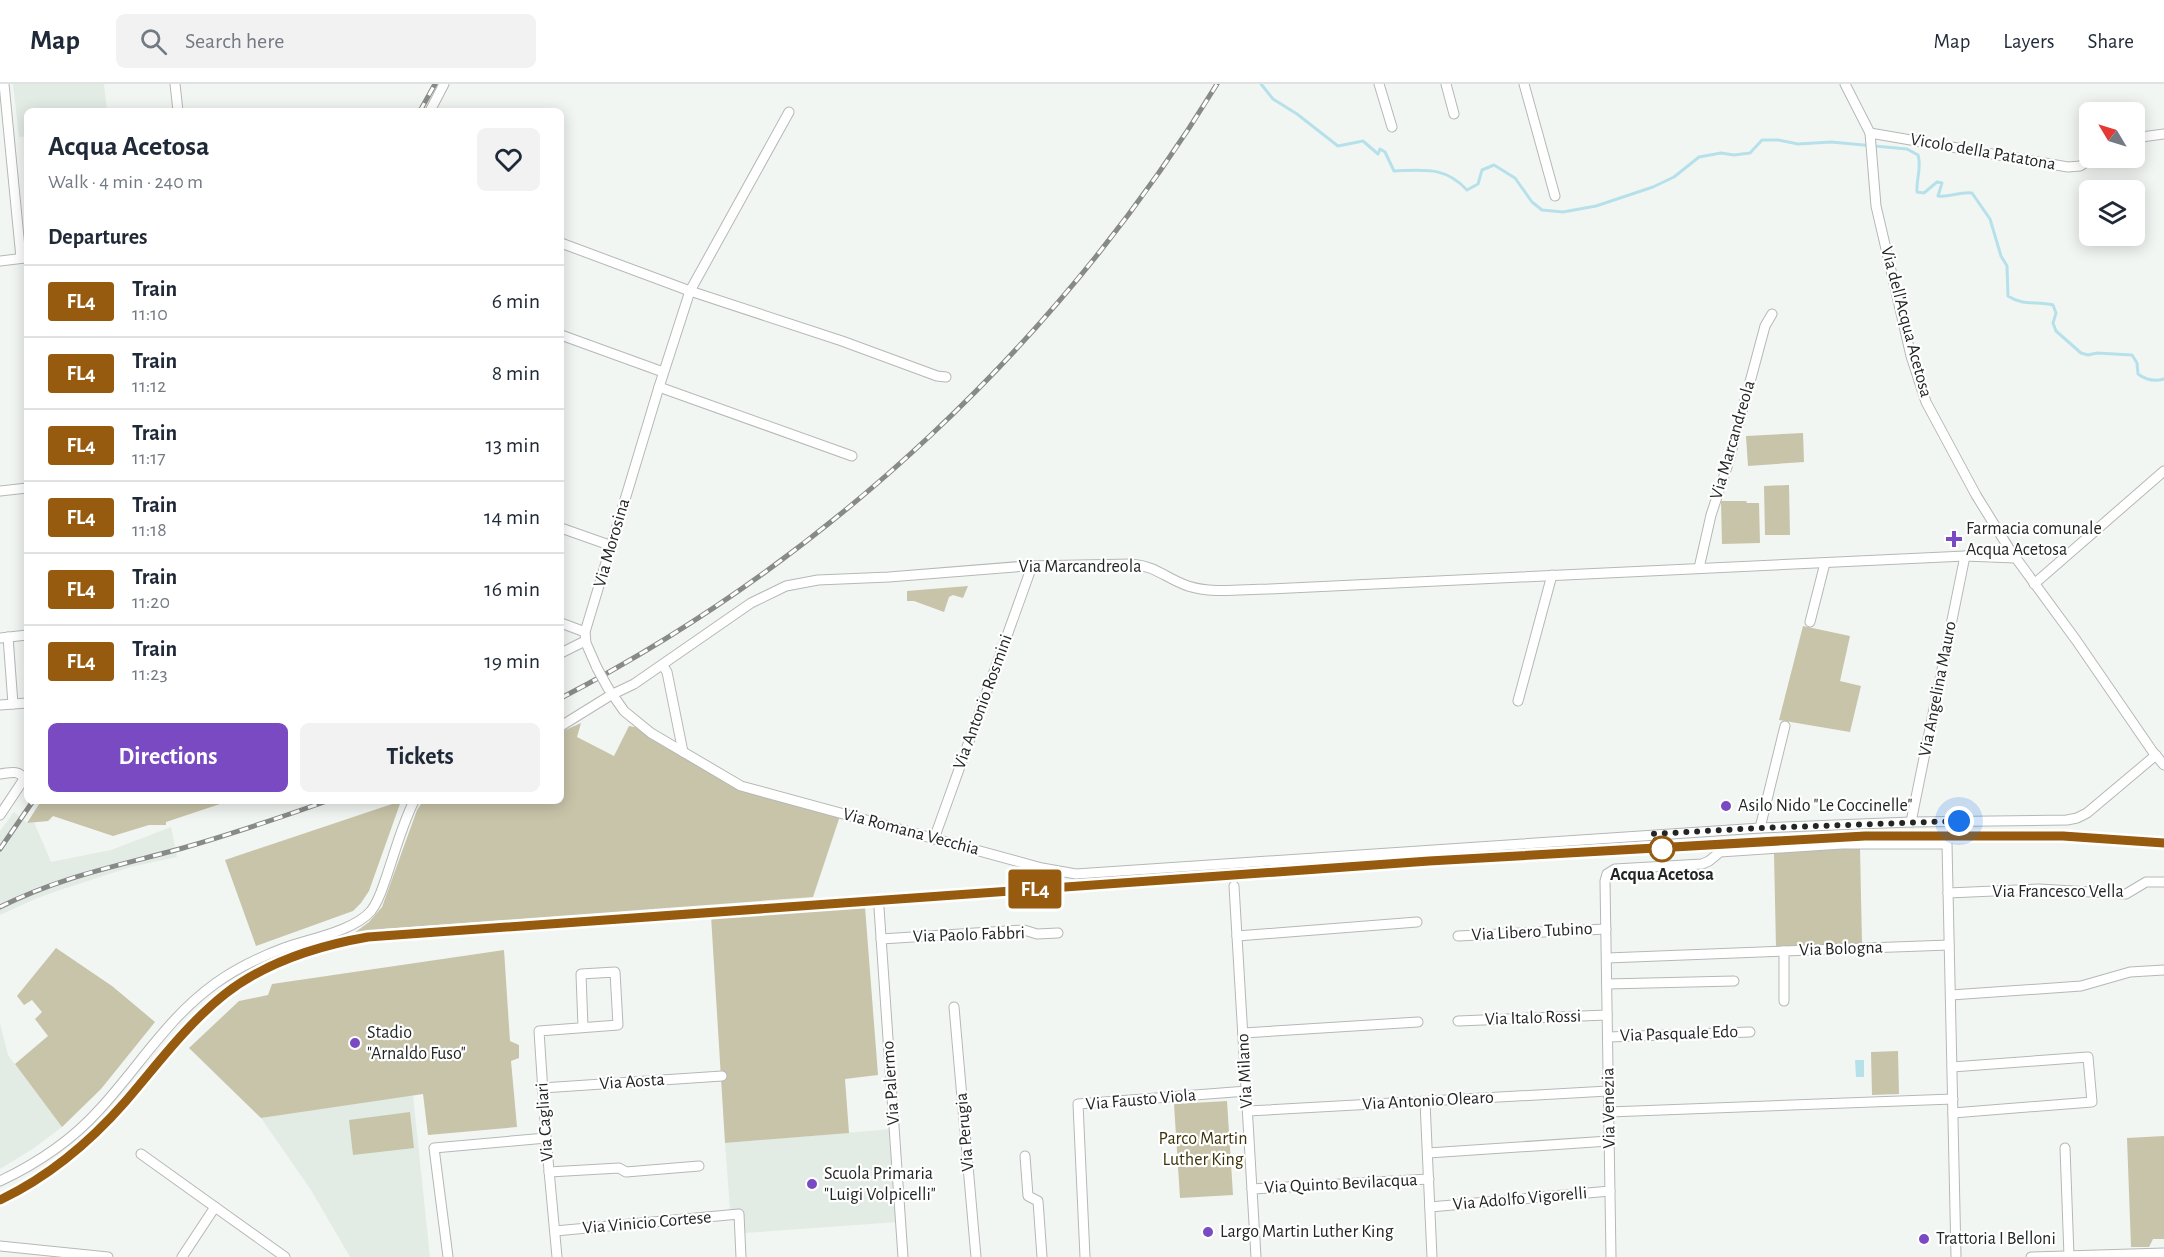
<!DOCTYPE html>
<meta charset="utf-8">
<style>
:root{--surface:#fff;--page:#f2f2f3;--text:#1f2937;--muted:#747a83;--line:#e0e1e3;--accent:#794ac2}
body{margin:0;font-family:"Alegreya Sans",sans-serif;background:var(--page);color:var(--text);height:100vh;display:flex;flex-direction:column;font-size:22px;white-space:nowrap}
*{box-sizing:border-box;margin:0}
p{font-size:20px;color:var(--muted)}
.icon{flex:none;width:33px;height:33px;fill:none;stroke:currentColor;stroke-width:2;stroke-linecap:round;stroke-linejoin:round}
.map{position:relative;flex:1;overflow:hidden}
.details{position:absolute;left:24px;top:24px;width:540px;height:696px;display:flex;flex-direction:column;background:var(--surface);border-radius:9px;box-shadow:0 3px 15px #0003}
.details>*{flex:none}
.badge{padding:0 12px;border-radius:4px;font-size:21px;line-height:39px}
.needle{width:39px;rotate:308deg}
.buttons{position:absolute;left:2079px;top:18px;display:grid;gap:12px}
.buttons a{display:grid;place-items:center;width:66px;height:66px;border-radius:9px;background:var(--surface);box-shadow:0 3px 15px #0003;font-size:30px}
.you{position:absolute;width:30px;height:30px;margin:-15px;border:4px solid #fff;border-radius:50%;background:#1a73e8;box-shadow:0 0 0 9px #1a73e833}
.map>.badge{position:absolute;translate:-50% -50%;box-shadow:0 0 0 3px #fff}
h2{padding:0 24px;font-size:22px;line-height:54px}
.round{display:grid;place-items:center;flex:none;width:63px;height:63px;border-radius:9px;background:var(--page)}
.summary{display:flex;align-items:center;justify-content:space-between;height:102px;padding:0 24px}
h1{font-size:28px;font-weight:700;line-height:45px}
.action{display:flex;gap:12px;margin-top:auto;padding:12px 24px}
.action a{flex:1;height:69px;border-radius:9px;background:var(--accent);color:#fff;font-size:24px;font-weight:700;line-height:69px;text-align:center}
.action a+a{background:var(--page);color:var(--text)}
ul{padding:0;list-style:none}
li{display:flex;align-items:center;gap:18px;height:72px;padding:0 24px;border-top:2px solid var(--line)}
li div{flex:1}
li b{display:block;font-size:22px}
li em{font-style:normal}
li .badge{min-width:66px;font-weight:700;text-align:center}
header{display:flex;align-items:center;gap:36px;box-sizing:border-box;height:84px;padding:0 30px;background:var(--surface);border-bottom:2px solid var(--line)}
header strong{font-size:28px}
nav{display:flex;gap:33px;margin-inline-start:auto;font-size:21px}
.search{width:420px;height:54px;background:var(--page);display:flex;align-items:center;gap:15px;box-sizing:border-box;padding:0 21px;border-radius:9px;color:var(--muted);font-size:22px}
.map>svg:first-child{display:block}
</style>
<header>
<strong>Map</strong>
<div class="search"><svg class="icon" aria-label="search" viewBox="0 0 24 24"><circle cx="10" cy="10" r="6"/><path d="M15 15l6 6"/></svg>Search here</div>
<nav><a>Map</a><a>Layers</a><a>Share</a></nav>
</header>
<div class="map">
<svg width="2164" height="1173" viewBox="0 0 2164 1173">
<rect width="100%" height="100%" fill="#f2f6f3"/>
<g fill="#e2ece5">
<path d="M 13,0 L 104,0 L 107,27 L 27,27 L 27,52 L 19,53 Z"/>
<path d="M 14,728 L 27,739 L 34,738 L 51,778 L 111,766 L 171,743 L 177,773 L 131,783 L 60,806 L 35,815 L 0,831 L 0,747 Z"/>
<path d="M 0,939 L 8,971 L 62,1043 L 34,1064 L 0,1085 Z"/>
<path d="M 413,1011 L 430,1173 L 350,1173 L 311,1106 L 261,1034 Z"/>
<path d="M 892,1045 L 889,1049 L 891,1073 L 894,1075 L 898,1138 L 745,1149 L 743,1125 L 730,1126 L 725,1059 Z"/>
</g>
<g fill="#c8c4a9">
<path d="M 1803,349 L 1804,378 L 1748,382 L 1746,352 Z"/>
<path d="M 1789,401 L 1790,451 L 1765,451 L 1764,402 Z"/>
<path d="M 1721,417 L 1746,417 L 1747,419 L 1759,419 L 1760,459 L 1722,460 Z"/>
<path d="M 968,502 L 963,514 L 953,511 L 949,513 L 944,528 L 914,517 L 907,517 L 907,507 Z"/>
<path d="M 1803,542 L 1850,552 L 1840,597 L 1861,602 L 1850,648 L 1779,636 Z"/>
<path d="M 581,639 L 577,653 L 614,672 L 629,642 L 646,645 L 741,702 L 841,729 L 813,813 L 383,845 L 353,850 L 369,838 L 382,823 L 417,726 L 423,717 L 561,717 L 561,648 Z"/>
<path d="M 41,717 L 229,717 L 166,738 L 166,741 L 149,741 L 113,752 L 53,732 L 48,737 L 27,739 Z"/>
<path d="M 401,717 L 369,807 L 361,819 L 353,827 L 256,862 L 225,776 Z"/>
<path d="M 1860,764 L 1862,860 L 1776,864 L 1774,769 Z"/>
<path d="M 865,823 L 878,991 L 845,995 L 849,1049 L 725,1059 L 711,832 Z"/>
<path d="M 56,864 L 112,902 L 155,938 L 101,1005 L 62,1043 L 15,980 L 48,952 L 35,935 L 42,928 L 32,916 L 24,921 L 17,912 Z"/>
<path d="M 504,866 L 510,957 L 519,961 L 519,974 L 511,977 L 517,1043 L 428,1051 L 423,1010 L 261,1034 L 189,964 L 239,917 L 268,911 L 272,900 Z"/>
<path d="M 1898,967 L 1899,1010 L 1872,1011 L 1871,968 Z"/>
<path d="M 1227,1017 L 1233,1111 L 1180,1114 L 1174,1020 Z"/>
<path d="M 410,1028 L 414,1064 L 353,1071 L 349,1036 Z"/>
<path d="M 2164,1052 L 2164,1155 L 2153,1155 L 2149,1163 L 2131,1163 L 2127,1054 Z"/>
</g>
<path fill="#b6e1ea" d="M 1855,976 L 1864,976 L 1864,993 L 1856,993 Z"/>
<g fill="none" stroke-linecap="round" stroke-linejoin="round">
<path stroke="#b6e1ea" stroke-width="3" d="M 1261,0 L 1273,15 L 1297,30 L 1338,62 L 1363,57 L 1378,70 L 1380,65 L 1385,68 L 1394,87 C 1424,86 1445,82 1467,106 L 1478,100 L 1482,86 L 1494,81 L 1515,94 L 1532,118 L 1542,126 L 1563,128 L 1596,122 L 1653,103 L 1674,93 L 1699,73 L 1721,69 L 1734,71 L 1750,69 L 1762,56 L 1778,56 L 1798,60 L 1831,58 L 1907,65 L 1918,71 C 1922,83 1916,95 1917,108 L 1924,109 L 1937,98 L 1942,99 L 1938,112 C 1949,114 1960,107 1972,109 L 1990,135 L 2001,172 L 2007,182 L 2008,212 C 2023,222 2036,217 2053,221 L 2056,229 L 2053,239 L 2056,247 L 2081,269 L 2088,271 L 2097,269 L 2132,271 L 2137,279 L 2138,290 C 2146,296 2154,298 2164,295"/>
<defs>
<g id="minor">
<path d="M 4,0 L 21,174"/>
<path d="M 175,0 L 178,27"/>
<path d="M 1379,0 L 1392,43"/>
<path d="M 1446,0 L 1454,30"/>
<path d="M 1524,0 L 1555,112"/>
<path d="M 1845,0 L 1870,49 L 1876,122 L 1911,272 L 1926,318 L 1976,411 L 2010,466 L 2076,556 L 2153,668 L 2164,681"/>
<path d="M 430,27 L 444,0"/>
<path d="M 789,28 L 690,207 L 842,257 L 937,292 L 946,293"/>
<path d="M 1870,49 L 2068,83 L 2080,82 L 2093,74"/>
<path d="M 2134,54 L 2164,50"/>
<path d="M 561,159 L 690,207 L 659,303 L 585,548 L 586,559 L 597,584"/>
<path d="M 0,177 L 25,174"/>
<path d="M 561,251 L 663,288"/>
<path d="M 659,303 L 852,372"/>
<path d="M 0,407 L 27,404"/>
<path d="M 561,444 L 612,462"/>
<path d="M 1699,484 L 1711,431 L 1728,380 L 1765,242 L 1772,230"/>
<path d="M 2034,500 L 2164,387"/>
<path d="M 1810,538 L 1825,479"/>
<path d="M 561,539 L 585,548"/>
<path d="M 8,553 L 13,620"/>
<path d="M 0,554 L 27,551"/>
<path d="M 561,569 L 585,557"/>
<path d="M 663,582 L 667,588 L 683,668"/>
<path d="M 608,604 L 624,627 L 651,649 L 741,702 L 1042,784 L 1076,790 L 1760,744 L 1911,738 L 2067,736 L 2077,734 L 2087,729 L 2156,671"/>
<path d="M 1518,617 L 1552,491"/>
<path d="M 0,621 L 27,619"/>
<path d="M 561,642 L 611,611 L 634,600 L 751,519 L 786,502 L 818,496 L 889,493 L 1026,482 L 1132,480 C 1156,482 1167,495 1188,502 C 1212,510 1243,505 1268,505 L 1965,472 L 2015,474"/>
<path d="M 0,690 C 9,689 19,685 24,695 L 0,731"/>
<path d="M 1911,738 L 1965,472"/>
<path d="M 1760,744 L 1785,642"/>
<path d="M 934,755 L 1032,482"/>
<path d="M 1234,802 L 1256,1173"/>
<path d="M 1948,809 L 2039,805 L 2126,810 L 2146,798 L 2164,798"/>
<path d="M 879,824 L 903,1173"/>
<path d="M 1237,852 L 1417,838"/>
<path d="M 1458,852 L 1606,845"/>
<path d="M 881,855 L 1024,846 L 1037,850 L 1058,849"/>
<path d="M 1607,874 L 1784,867"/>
<path d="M 1607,900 L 1734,897"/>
<path d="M 1951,911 L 2081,902 L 2130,888 L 2164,886"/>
<path d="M 1784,917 L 1784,867 L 1949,861"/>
<path d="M 954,923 L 976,1173"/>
<path d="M 1458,937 L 1607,931"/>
<path d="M 1243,949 L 1418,938"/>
<path d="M 1608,953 L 1750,948"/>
<path d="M 1952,983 L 2088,973 L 2092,1018 L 1953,1029"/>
<path d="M 542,1004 L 722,992"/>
<path d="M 1425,1018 L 1432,1173"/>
<path d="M 1248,1027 L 1608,1007"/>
<path d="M 1609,1028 L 1953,1015"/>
<path d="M 2065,1064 L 2069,1172"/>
<path d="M 1428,1069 L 1609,1057"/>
<path d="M 141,1070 L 215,1123 L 182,1173"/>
<path d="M 1025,1072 L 1028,1112 L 1038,1117 L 1042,1173"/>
<path d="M 549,1088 L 619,1084 L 626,1088 L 699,1082"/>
<path d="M 0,1097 C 36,1080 72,1056 99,1026 C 138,984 168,933 216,899 C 237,884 260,873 284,864 C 309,855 354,847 371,827 C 379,817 382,805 386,794 C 395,768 402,741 414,717"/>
<path d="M 1252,1105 L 1429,1095"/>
<path d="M 215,1123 L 285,1173"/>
<path d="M 1430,1123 L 1610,1107"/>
<path d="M 555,1147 L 739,1130 L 741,1173"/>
<path d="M 0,1162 L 108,1173"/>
<path d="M 448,1173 L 434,1064 L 546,1054"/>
<path d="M 557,1173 L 546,1054 L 539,947 L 618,941 L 615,888 L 581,890 L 583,943"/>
<path d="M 1085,1173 L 1078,1020 L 1247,1007"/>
<path d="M 1611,1173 L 1605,797 L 1607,790 L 1615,785 L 1702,780 L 1709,777 L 1720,768 L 1842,760 L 1947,760 L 1956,1173"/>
<path d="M 2031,1173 L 2164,1169"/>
</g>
</defs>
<use href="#minor" stroke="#b5b8b6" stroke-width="11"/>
<use href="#minor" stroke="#fff" stroke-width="9"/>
<defs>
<g id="rail">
<path d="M 420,27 L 435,0"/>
<path d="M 561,614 C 829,475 1060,257 1217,0"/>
<path d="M 0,765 L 33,717"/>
<path d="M 0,823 C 62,792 118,782 183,764 C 231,750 279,734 327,717"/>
<path d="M 0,1116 C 48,1093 90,1058 125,1018 C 158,981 186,941 225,910 C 266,878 316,862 368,853 L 1429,777 L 1865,752 L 2063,752 L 2164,759"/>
</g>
</defs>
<use href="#rail" stroke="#888a89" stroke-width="5"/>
<use href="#rail" stroke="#fff" stroke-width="3" stroke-dasharray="9" stroke-linecap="butt"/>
<defs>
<path id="minor-bridge" d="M 597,584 L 608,604"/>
</defs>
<use href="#minor-bridge" stroke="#b5b8b6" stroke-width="11" stroke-linecap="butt"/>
<use href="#minor-bridge" stroke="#fff" stroke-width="9"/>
</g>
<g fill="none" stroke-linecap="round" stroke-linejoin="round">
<defs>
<path id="line" d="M 0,1116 C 48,1093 90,1058 125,1018 C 157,981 186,941 225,910 C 266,878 316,862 368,853 L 1429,777 L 1865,752 L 2063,752 L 2164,759"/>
</defs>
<use href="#line" stroke="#fff" stroke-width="14"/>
<use href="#line" stroke="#965b0e" stroke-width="9"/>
<path stroke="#242525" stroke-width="6" stroke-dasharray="0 10.8" d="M 1662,765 L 1651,750 L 1760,744 L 1959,737"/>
</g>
<g fill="#794ac2" stroke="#fff" stroke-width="2">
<path d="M1951 446h6v6h6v6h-6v6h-6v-6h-6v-6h6z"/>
<circle cx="1726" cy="722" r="6"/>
<circle cx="355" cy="959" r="6"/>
<circle cx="812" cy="1100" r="6"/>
<circle cx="1208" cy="1148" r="6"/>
<circle cx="1924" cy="1155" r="6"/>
</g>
<circle fill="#fff" stroke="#965b0e" stroke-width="3" cx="1662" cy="765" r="12"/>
<g text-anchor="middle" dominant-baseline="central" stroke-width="4.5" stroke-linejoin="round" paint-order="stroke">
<g font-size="18" fill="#242525" stroke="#fff">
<text transform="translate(1983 68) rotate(10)">Vicolo della Patatona</text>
<text transform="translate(1906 238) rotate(75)">Via dell'Acqua Acetosa</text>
<text transform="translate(1733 356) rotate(-74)">Via Marcandreola</text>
<text transform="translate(612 459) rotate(-74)">Via Morosina</text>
<text x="1080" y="483">Via Marcandreola</text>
<text transform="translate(1938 605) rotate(-79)">Via Angelina Mauro</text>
<text transform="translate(983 618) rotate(-70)">Via Antonio Rosmini</text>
<text transform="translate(911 748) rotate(15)">Via Romana Vecchia</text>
<text x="2058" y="808">Via Francesco Vella</text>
<text transform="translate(1532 848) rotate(-3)">Via Libero Tubino</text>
<text transform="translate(969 851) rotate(-2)">Via Paolo Fabbri</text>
<text transform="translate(1841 865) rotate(-2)">Via Bologna</text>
<text transform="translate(1533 934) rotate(-2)">Via Italo Rossi</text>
<text transform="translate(1679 950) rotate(-2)">Via Pasquale Edo</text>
<text transform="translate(1245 987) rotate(-93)">Via Milano</text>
<text transform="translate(632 998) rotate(-4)">Via Aosta</text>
<text transform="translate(891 999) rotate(-94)">Via Palermo</text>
<text transform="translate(1141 1016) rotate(-5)">Via Fausto Viola</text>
<text transform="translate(1428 1017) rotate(-3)">Via Antonio Olearo</text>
<text transform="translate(1609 1024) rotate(-91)">Via Venezia</text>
<text transform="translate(545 1038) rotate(-94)">Via Cagliari</text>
<text transform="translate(965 1048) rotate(-95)">Via Perugia</text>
<text transform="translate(1341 1100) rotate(-3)">Via Quinto Bevilacqua</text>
<text transform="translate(1520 1115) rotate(-5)">Via Adolfo Vigorelli</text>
<text transform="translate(647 1139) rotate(-5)">Via Vinicio Cortese</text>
</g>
<g font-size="18" fill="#242525" stroke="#fff" text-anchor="start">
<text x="1966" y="445">Farmacia comunale<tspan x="1966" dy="21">Acqua Acetosa</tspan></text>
<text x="1738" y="722">Asilo Nido "Le Coccinelle"</text>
<text x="367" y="949">Stadio<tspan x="367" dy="21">"Arnaldo Fuso"</tspan></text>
<text x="824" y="1090">Scuola Primaria<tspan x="824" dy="21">"Luigi Volpicelli"</tspan></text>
<text x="1220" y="1148">Largo Martin Luther King</text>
<text x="1936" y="1155">Trattoria I Belloni</text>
</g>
<g font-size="18" font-weight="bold" fill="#242525" stroke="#fff">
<text x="1662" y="791">Acqua Acetosa</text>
</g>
<g font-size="18" fill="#3c3509" stroke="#fff">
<text x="1203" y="1055">Parco Martin<tspan x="1203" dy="21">Luther King</tspan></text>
</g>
</g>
</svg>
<div class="buttons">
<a><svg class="needle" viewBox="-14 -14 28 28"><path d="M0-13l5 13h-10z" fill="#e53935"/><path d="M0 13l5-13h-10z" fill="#747a83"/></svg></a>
<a><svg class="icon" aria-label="layers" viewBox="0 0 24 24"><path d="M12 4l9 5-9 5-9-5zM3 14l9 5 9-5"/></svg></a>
</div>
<div class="you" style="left:1959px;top:737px"></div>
<b class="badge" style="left:1035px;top:805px;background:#965b0e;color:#fff">FL4</b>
<section class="details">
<div class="summary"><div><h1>Acqua Acetosa</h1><p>Walk · 4 min · 240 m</p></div><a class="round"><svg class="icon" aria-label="heart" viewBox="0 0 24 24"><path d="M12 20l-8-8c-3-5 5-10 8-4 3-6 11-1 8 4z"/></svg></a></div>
<h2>Departures</h2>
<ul>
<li><span class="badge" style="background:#965b0e;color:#fff">FL4</span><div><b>Train</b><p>11:10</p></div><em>6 min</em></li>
<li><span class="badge" style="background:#965b0e;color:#fff">FL4</span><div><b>Train</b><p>11:12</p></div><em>8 min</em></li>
<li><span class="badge" style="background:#965b0e;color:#fff">FL4</span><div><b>Train</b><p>11:17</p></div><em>13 min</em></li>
<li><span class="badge" style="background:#965b0e;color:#fff">FL4</span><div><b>Train</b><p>11:18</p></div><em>14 min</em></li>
<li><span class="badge" style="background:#965b0e;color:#fff">FL4</span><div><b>Train</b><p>11:20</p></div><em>16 min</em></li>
<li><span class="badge" style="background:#965b0e;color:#fff">FL4</span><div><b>Train</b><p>11:23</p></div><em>19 min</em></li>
</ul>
<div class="action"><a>Directions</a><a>Tickets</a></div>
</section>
</div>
